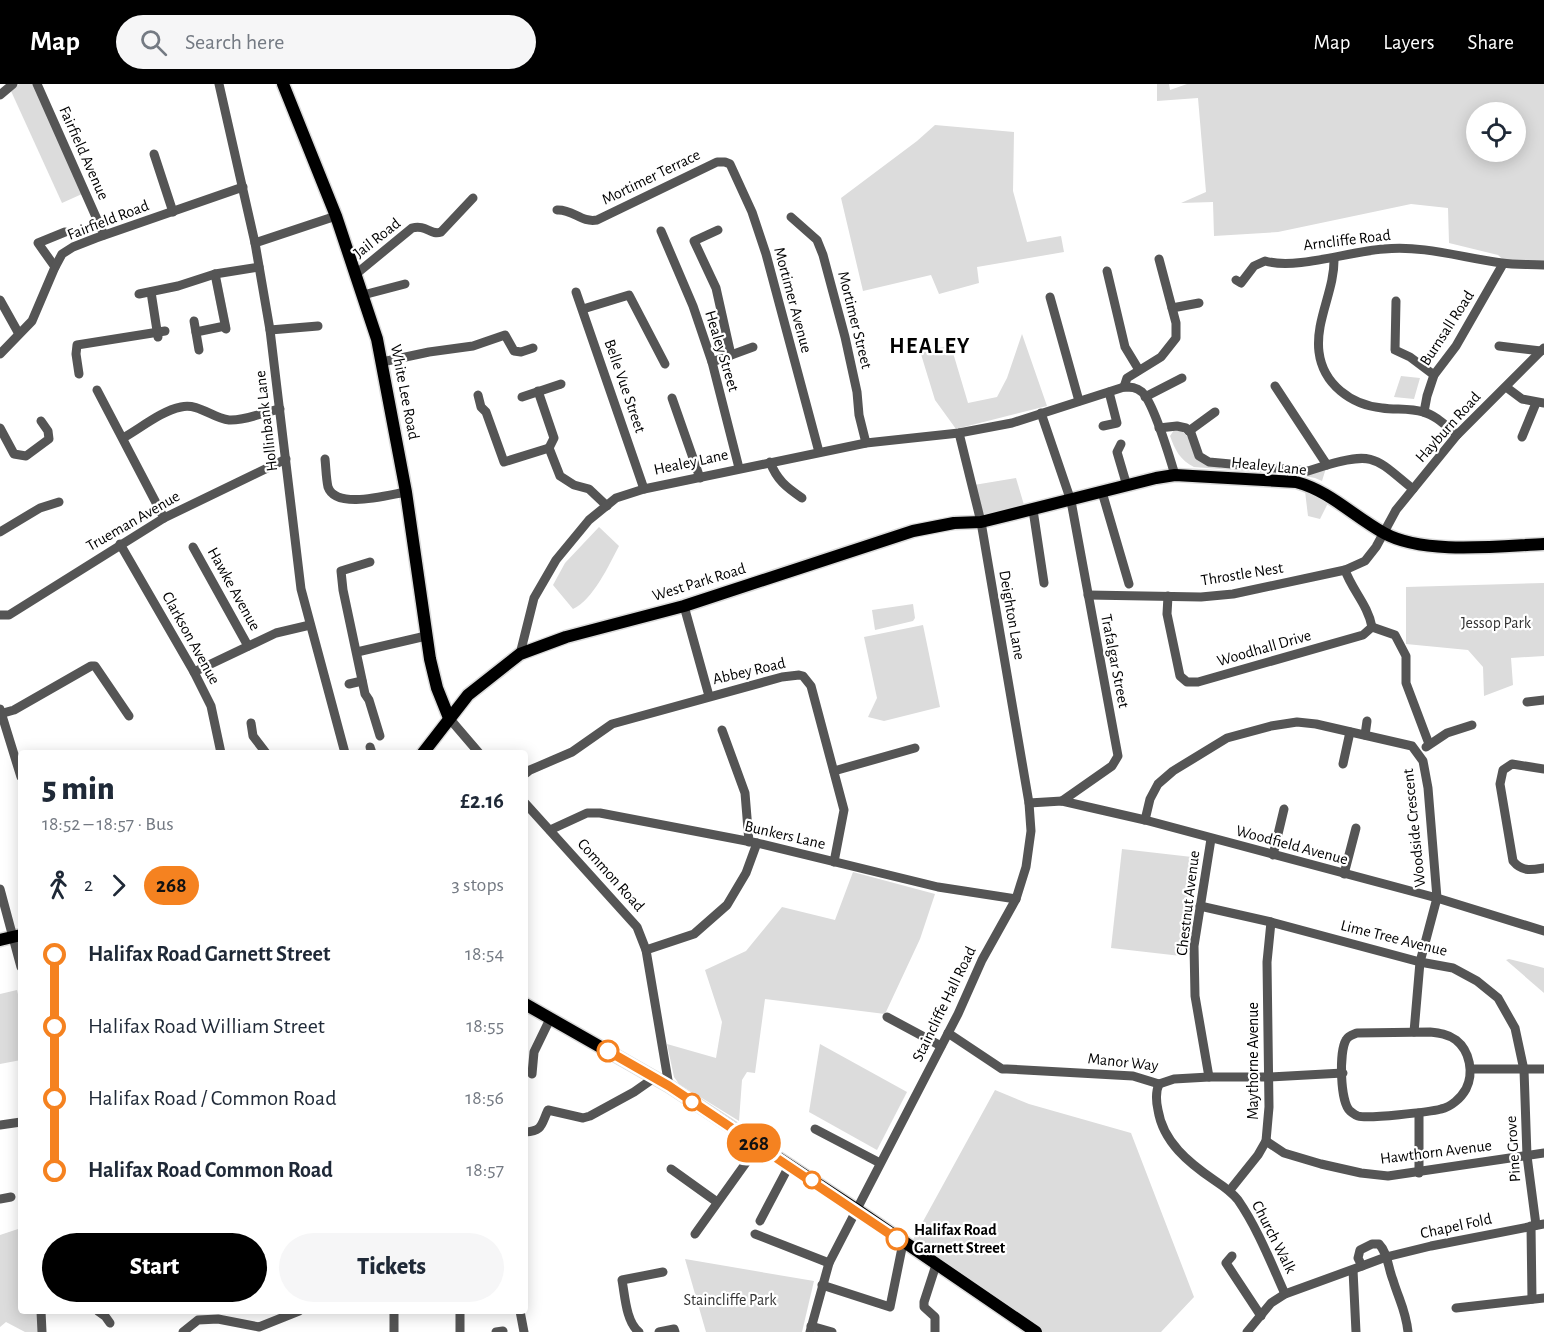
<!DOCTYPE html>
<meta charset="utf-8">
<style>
:root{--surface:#fff;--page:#f6f6f7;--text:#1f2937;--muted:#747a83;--accent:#000}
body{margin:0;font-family:"Alegreya Sans",sans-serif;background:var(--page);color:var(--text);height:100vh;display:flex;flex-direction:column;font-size:22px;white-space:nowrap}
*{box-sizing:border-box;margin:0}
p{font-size:20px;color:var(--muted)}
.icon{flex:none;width:33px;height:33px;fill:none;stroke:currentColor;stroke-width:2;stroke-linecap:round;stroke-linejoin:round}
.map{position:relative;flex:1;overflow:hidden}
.details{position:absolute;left:18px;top:666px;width:510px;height:564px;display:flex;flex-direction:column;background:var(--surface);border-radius:6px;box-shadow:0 3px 15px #0003}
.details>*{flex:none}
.badge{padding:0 12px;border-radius:20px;font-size:21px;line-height:39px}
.fabs{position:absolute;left:1466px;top:18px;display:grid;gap:12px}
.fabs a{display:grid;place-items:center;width:60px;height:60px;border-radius:50%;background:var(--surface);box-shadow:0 3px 15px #0003;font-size:30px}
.map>.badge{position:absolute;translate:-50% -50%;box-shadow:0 0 0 3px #fff}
.legs{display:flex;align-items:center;gap:9px;height:66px;padding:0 24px;font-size:20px}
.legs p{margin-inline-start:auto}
.headline{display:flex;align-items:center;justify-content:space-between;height:102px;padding:0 24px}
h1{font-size:33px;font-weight:800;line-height:45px}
.cta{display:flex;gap:12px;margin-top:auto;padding:12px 24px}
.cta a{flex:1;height:69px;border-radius:36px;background:var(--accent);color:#fff;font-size:24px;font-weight:800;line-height:69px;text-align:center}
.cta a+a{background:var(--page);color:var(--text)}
ul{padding:0 24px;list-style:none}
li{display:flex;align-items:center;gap:21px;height:72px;font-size:22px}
li i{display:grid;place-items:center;width:9px;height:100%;margin:0 8px;background:currentColor}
li i::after{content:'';width:15px;height:15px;margin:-8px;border:4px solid;border-radius:50%;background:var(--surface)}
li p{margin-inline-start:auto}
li:first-child i{background:linear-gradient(#0000 50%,currentColor 0)}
li:last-child i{background:linear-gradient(currentColor 50%,#0000 0)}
header{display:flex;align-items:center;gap:36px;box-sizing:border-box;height:84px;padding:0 30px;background:var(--accent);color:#fff}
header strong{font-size:28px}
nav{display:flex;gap:33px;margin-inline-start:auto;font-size:21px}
.search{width:420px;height:54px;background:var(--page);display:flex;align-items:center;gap:15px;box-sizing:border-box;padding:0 21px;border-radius:33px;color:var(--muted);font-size:22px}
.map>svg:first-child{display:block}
</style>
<header>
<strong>Map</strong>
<div class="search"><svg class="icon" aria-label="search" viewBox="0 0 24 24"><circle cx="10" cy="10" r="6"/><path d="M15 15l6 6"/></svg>Search here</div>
<nav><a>Map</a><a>Layers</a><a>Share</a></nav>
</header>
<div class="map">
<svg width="1544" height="1248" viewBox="0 0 1544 1248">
<rect width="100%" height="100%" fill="#fff"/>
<g fill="#dcdcdc" fill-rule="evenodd">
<path d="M 19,0 L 34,0 L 82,110 L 62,119 L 11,7 Z"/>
<path d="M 1157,0 L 1169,0 L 1170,6 L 1187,0 L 1544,0 L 1544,180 L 1507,179 L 1498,171 L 1449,159 L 1448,124 L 1411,120 L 1278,148 L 1214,152 L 1213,118 L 1181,119 L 1206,108 L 1198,14 L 1157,17 ZM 1476,28 L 1515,28 L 1515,68 L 1476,68 Z"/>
<path d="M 935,41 L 1014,48 L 1013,107 L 1027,158 L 1061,152 L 1064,168 L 977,183 L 979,199 L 939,210 L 931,191 L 863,207 L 841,114 L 917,57 Z"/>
<path d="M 1022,250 L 1047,322 L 956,345 L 935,316 L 920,267 L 951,262 L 968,319 L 997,313 L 1007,294 Z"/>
<path d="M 1401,292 L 1420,294 L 1414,315 L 1394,313 Z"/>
<path d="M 1174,346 C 1188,346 1189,356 1193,367 L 1221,384 L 1275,386 L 1326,384 L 1322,397 L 1315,394 L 1299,391 L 1194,383 C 1180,376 1175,366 1170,352 Z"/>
<path d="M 1016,394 L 1024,421 L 987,430 L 984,430 L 981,428 L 974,401 Z"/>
<path d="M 1305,407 L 1328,419 L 1320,435 L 1308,432 Z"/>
<path d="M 599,443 L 619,462 C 609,481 593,516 573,525 L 553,501 L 565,479 Z"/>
<path d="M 1544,499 L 1544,572 L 1511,574 L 1513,601 L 1484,612 L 1483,583 L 1468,566 L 1406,560 L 1406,503 Z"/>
<path d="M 913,520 L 915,534 L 913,537 L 875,546 L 872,526 Z"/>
<path d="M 923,541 L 940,623 L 884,637 L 868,633 L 877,614 L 864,553 Z"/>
<path d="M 1122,765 L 1192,773 L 1181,872 L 1111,864 Z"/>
<path d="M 853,788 L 935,810 L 920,855 L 885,930 L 765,915 L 755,989 L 747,988 L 742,996 L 739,1037 L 679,1000 L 674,993 L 667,960 L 716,974 L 722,938 L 705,886 L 746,867 L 782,823 L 835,836 Z"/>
<path d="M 1509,875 L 1544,884 L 1544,909 L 1506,876 Z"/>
<path d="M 17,906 L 21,923 L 21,976 L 0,980 L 0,910 Z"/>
<path d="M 820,960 L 907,1008 L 877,1066 L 809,1028 Z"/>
<path d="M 995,1006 L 1029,1020 L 1131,1049 L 1194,1213 L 1161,1248 L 1036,1248 L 909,1163 Z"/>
<path d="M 21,1144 L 21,1227 L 41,1227 L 42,1248 L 25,1248 L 6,1238 L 0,1243 L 0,1151 Z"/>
<path d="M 685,1175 L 814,1197 L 802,1248 L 706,1248 Z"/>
</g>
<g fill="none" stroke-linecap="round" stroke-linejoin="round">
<defs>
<g id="major">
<path d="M 283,0 L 336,132 L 377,255 L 406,408 L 430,575 L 437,604 L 449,634"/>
<path d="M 423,669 L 468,611 L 520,570 L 566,553 L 684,522 L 913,447 L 954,439 L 981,438 L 1156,394 L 1175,391 L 1296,398 C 1330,407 1353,432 1384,449 C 1423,471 1499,462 1544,460"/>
<path d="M 0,856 L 21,851"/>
<path d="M 525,920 L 669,1002 L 856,1125 L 1036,1248"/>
</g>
</defs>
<use href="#major" stroke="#dbdbdb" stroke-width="15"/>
<g stroke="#555" stroke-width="9">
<path d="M 37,0 L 104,151"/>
<path d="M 219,0 L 255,159 L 270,246 L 301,505 L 345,669"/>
<path d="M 0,11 L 13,0"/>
<path d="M 154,70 L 173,128"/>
<path d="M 557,126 C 573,125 581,139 597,136 L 717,78 L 725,78 L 730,80 L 752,128 L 766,170 L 819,368"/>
<path d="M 791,133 L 817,156 L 823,171 L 845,253 L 857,308 L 859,331 L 866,359"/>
<path d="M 718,146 L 694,157 L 716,204 L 731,271"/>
<path d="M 661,147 L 693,222 L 712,278 L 739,384"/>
<path d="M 255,159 L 336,132"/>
<path d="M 1334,174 C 1335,206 1315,236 1319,268 C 1323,300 1351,321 1382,324 C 1395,326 1410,324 1423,328 C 1436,331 1447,343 1457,351"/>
<path d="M 55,183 L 38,159 L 65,148"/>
<path d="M 1107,187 L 1125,263 L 1139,286"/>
<path d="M 215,190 L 226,245"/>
<path d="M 356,190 L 412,144 C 426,140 431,152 441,148 L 473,114"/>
<path d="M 1236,196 L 1241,199 L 1254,182 L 1265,177 C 1297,186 1350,167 1384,165 C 1424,161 1463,174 1502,179 C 1516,181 1530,180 1544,181"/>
<path d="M 151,208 L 158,253"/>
<path d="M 576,208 L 644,405"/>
<path d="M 139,210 L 178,202 L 215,190 L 259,183"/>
<path d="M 363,211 L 405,200"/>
<path d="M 1050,213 L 1079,317"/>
<path d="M 0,216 L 19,250"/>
<path d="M 1396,217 L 1395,266 L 1410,273 L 1434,291"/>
<path d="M 1172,224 L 1199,219"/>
<path d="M 583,225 L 629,211 L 665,280"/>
<path d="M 194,237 L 199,266"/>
<path d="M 270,246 L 318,242"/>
<path d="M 196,248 L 225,242"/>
<path d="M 1499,262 L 1541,267"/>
<path d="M 0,270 L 32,237 L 55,183 L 62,170 L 73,163 L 96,154 L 243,103"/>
<path d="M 382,278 L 429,268 L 473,262 L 505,251 L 514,267 L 521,268 L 533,264"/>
<path d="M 712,278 L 753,263"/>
<path d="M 79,290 L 76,270 L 77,261 L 165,247"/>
<path d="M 1275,302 L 1327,381 C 1375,367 1376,375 1413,405"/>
<path d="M 1124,303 L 1127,294 L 1161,273 L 1176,254 L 1176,239 L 1159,175"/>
<path d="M 1506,303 L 1522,315 L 1544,319"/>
<path d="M 97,306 L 164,434"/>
<path d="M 538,307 L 554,354 L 549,364 L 560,392 L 574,401 L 589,405 L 607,422"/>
<path d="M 478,311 L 481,323 L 486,328 L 504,378 L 549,364"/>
<path d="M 522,313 L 561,300"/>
<path d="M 1145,313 L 1182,294"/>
<path d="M 672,314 L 700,394"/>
<path d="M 1424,328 L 1427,312 L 1434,291 L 1456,262 L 1503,180"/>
<path d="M 1041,329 L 1071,417 L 1118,672 L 1112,682 L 1062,717"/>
<path d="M 1103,342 L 1117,339 L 1109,308"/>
<path d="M 0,344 L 14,370 L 26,372 L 49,355 L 48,347 L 41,337"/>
<path d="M 1159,344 L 1177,342 L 1186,344 L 1191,349 L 1199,372 L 1209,378 L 1308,387 L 1327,381"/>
<path d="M 1189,347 L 1215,328"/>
<path d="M 1522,353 L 1536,319"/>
<path d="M 123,354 C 141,344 161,327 181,323 C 199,319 212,334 229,336 C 246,337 263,328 280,325"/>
<path d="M 1121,360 L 1117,368 L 1127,402"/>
<path d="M 325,375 C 326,384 326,394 328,403 C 336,426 388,411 406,408"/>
<path d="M 770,378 C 777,396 786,403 802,414"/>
<path d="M 1102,408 L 1129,500"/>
<path d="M 1033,426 L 1044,499"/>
<path d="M 0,448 L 40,424 L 59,418"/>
<path d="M 120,460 L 194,588 L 211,622 L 221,669"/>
<path d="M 193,463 L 248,562"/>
<path d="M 370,478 L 341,487 L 343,506 L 365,610 L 369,616 L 380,652"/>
<path d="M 1088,511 L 1201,513 L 1233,510 L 1345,486 L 1365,477 L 1376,463 L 1396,426 L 1457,351 L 1544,264"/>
<path d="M 1168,512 L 1167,530 L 1180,592 L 1187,598 L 1198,598 L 1363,551 L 1372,543 C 1368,521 1352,506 1345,486"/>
<path d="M 684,522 L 709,612"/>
<path d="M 0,531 L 9,531 L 164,434 L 286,375"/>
<path d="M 1372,543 L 1395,551 L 1406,572 L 1406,599 L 1429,660"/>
<path d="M 357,568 L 426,552"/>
<path d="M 520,570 L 534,514 L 556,476 L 589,436 L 616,414 L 644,405 L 866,359 L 959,349 L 1012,339 L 1124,303 C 1131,303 1136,303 1142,308 C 1153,318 1170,374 1175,391"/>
<path d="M 194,588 L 276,549 L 310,541"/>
<path d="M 349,600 L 362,597"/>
<path d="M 1527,618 L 1544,616"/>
<path d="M 0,625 L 21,693"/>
<path d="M 0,630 L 14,626 L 91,582 L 95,582 L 129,632"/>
<path d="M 449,634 L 479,669"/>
<path d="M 251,639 L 253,652 L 266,669"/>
<path d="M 722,646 L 745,709 L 749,758"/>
<path d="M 1365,651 L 1367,637"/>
<path d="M 370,663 L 372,669"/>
<path d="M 1426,663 L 1447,649 L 1472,641"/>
<path d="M 1343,680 L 1350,648"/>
<path d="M 1544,685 L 1512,680 L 1503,686 L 1500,700 L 1513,777 C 1522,788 1531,786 1544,784"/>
<path d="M 834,687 L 915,664"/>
<path d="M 525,690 L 530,686 L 572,668 L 612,640 L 782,593 L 799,591 L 803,592 L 811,602 L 844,726 L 834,778"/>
<path d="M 525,719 L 637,843 L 646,866 L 669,1002"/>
<path d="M 1029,719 L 1062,717 L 1145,736 L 1437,814 L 1544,847"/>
<path d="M 1145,736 L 1150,715 L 1158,700 L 1173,687 L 1227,654 L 1271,642 L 1297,638 L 1316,640 L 1412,662 L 1423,677 L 1428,704 L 1437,814 L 1420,878 L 1414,948"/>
<path d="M 550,746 L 587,729 L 600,729 L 757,759 L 938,803 L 1016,815"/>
<path d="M 1273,771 L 1284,725"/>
<path d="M 1344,790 L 1356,744"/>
<path d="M 0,805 L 21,883"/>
<path d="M 1200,822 L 1271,838 L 1420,878 L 1453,884 L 1477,897 L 1498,914 L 1515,944 L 1524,986 L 1527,1072 L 1536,1141"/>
<path d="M 646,866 L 694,850 L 727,821 L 746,789 L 757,759"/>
<path d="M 887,933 L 941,962"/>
<path d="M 1430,948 C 1439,949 1448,950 1456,956 C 1470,967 1474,989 1466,1005 C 1461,1014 1451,1023 1441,1025 C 1430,1028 1368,1035 1358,1032 C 1355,1031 1353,1029 1350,1027 C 1340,1018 1339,968 1346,956 C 1348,952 1352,951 1357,949 Z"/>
<path d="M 948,949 L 1002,985 L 1007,985 L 1133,992 L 1159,1000 L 1174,995 L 1209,993 L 1269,993 L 1343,989"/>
<path d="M 1471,985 L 1544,985"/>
<path d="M 532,990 L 534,968 L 550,935"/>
<path d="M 1209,993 L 1195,912 L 1194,862 L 1211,755"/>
<path d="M 1159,1000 C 1155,1009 1156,1017 1158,1026 C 1163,1058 1189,1079 1214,1096 C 1223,1102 1231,1107 1238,1116 C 1258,1145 1271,1179 1285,1210"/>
<path d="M 1419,1029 L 1419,1089"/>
<path d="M 0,1041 L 21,1038"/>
<path d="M 815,1045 L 880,1079"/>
<path d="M 525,1048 C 543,1047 541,1041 548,1026 L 583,1034 L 590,1032 L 634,1008 L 654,994"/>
<path d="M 1266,1057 L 1284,1069 L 1321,1080 L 1361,1089 L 1388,1092 L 1544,1069"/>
<path d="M 671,1085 L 717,1118"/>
<path d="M 1230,1106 L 1258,1071 L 1266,1057 L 1269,1023 L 1267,878 L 1271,838"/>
<path d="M 0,1115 L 11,1113"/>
<path d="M 760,1137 L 789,1082"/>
<path d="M 1531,1142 L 1532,1215"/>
<path d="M 695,1150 L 758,1062"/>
<path d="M 755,1150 L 829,1179"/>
<path d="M 1232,1172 L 1226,1179 L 1261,1232"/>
<path d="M 1362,1182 L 1358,1174 L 1360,1166 L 1372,1160 L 1379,1160 C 1388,1169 1388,1184 1393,1196 C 1399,1216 1406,1227 1408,1248"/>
<path d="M 1353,1186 L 1356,1248"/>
<path d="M 822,1201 L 890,1223 L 903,1159"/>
<path d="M 1456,1224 L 1544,1214"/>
<path d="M 41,1227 L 42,1248"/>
<path d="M 98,1227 L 105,1232 L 110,1239"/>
<path d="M 460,1227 L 460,1248"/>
<path d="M 520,1227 L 524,1248"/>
<path d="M 811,1242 L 832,1248"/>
<path d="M 183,1248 L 198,1236 L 218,1235 L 259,1243 L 299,1227"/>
<path d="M 394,1248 L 394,1227"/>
<path d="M 496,1248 L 503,1247"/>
<path d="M 639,1248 C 626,1238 625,1212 622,1196 L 663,1188"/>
<path d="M 659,1248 L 674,1245 L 675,1248"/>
<path d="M 810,1248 L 829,1179 L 958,930 L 982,876 L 1016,815 L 1026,783 L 1031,747 L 1029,719 L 981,438 L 959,349"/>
<path d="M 935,1248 L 935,1233 L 924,1223 L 924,1218 L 936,1181"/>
<path d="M 1247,1248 L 1271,1219 L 1285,1210 L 1362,1182 L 1386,1173 L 1431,1162 L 1544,1140"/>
</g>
<use href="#major" stroke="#000" stroke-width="12"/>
</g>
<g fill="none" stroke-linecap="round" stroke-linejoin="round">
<defs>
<path id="line-1" d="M 608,967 L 669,1002 L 897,1155"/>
</defs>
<use href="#line-1" stroke="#fff" stroke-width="14"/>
<use href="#line-1" stroke="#f58220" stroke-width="9"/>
</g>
<g fill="#fff" stroke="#f58220" stroke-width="3">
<circle cx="608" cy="967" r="10"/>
<circle cx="692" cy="1018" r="8"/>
<circle cx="812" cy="1096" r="8"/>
<circle cx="897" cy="1155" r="10"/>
</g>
<g text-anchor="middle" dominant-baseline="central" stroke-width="4.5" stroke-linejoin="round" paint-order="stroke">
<g font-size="16" fill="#000" stroke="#fff">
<text transform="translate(84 69) rotate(66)">Fairfield Avenue</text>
<text transform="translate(651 93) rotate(-26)">Mortimer Terrace</text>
<text transform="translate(108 136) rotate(-21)">Fairfield Road</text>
<text transform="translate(377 154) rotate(-38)">Jail Road</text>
<text transform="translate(1347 156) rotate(-7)">Arncliffe Road</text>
<text transform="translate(793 216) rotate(75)">Mortimer Avenue</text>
<text transform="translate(855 236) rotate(76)">Mortimer Street</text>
<text transform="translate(1447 244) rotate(-57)">Burnsall Road</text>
<text transform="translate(722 267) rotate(73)">Healey Street</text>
<text transform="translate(625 302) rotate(71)">Belle Vue Street</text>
<text transform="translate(405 308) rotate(79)">White Lee Road</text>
<text transform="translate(266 337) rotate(-97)">Hollinbank Lane</text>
<text transform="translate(1448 343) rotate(-48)">Hayburn Road</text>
<text transform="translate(691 378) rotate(-12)">Healey Lane</text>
<text transform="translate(1269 382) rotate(6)">Healey Lane</text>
<text transform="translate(133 437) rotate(-30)">Trueman Avenue</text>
<text transform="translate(1242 490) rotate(-9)">Throstle Nest</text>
<text transform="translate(699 498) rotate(-17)">West Park Road</text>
<text transform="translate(234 505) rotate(61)">Hawke Avenue</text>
<text transform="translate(1012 531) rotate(80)">Deighton Lane</text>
<text transform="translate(191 554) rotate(61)">Clarkson Avenue</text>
<text transform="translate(1264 564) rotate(-16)">Woodhall Drive</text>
<text transform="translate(1115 577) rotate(79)">Trafalgar Street</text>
<text transform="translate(749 587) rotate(-13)">Abbey Road</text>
<text transform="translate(1414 744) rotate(-96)">Woodside Crescent</text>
<text transform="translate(785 751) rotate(13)">Bunkers Lane</text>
<text transform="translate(1292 761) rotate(15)">Woodfield Avenue</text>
<text transform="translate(611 791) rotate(48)">Common Road</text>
<text transform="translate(1188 819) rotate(-83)">Chestnut Avenue</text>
<text transform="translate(1394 854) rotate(14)">Lime Tree Avenue</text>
<text transform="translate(944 920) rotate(-64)">Staincliffe Hall Road</text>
<text transform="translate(1253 977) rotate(-90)">Maythorne Avenue</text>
<text transform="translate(1123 978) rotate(6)">Manor Way</text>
<text transform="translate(1513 1065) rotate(-94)">Pine Grove</text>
<text transform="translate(1436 1068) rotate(-7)">Hawthorn Avenue</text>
<text transform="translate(1456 1142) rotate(-12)">Chapel Fold</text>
<text transform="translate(1274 1153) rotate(63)">Church Walk</text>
</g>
<g font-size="16" fill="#333" stroke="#fff">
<text x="1496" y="539">Jessop Park</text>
<text x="730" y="1216">Staincliffe Park</text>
</g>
<g font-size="16" font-weight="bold" fill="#000" stroke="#fff" text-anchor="start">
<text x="914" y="1146">Halifax Road<tspan x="914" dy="18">Garnett Street</tspan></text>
</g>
<g font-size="22" font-weight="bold" letter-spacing="1.5" fill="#000" stroke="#fff">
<text x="930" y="262">HEALEY</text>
</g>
</g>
</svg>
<div class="fabs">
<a><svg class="icon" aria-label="locate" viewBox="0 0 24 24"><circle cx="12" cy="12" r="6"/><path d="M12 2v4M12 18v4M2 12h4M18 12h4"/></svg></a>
</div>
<b class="badge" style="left:754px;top:1059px;background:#f58220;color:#111">268</b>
<section class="details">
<div class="headline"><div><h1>5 min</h1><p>18:52 – 18:57 · Bus</p></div><b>£2.16</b></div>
<div class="legs"><svg class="icon" aria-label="walk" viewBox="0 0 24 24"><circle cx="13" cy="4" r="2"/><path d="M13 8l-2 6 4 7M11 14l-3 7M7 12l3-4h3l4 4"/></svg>2<svg class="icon" aria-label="forward" viewBox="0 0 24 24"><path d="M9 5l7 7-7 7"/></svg><b class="badge" style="background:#f58220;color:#111">268</b><p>3 stops</p></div>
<ul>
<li><i style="color:#f58220"></i><b>Halifax Road Garnett Street</b><p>18:54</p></li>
<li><i style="color:#f58220"></i><span>Halifax Road William Street</span><p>18:55</p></li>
<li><i style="color:#f58220"></i><span>Halifax Road / Common Road</span><p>18:56</p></li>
<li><i style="color:#f58220"></i><b>Halifax Road Common Road</b><p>18:57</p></li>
</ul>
<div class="cta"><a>Start</a><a>Tickets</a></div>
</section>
</div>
